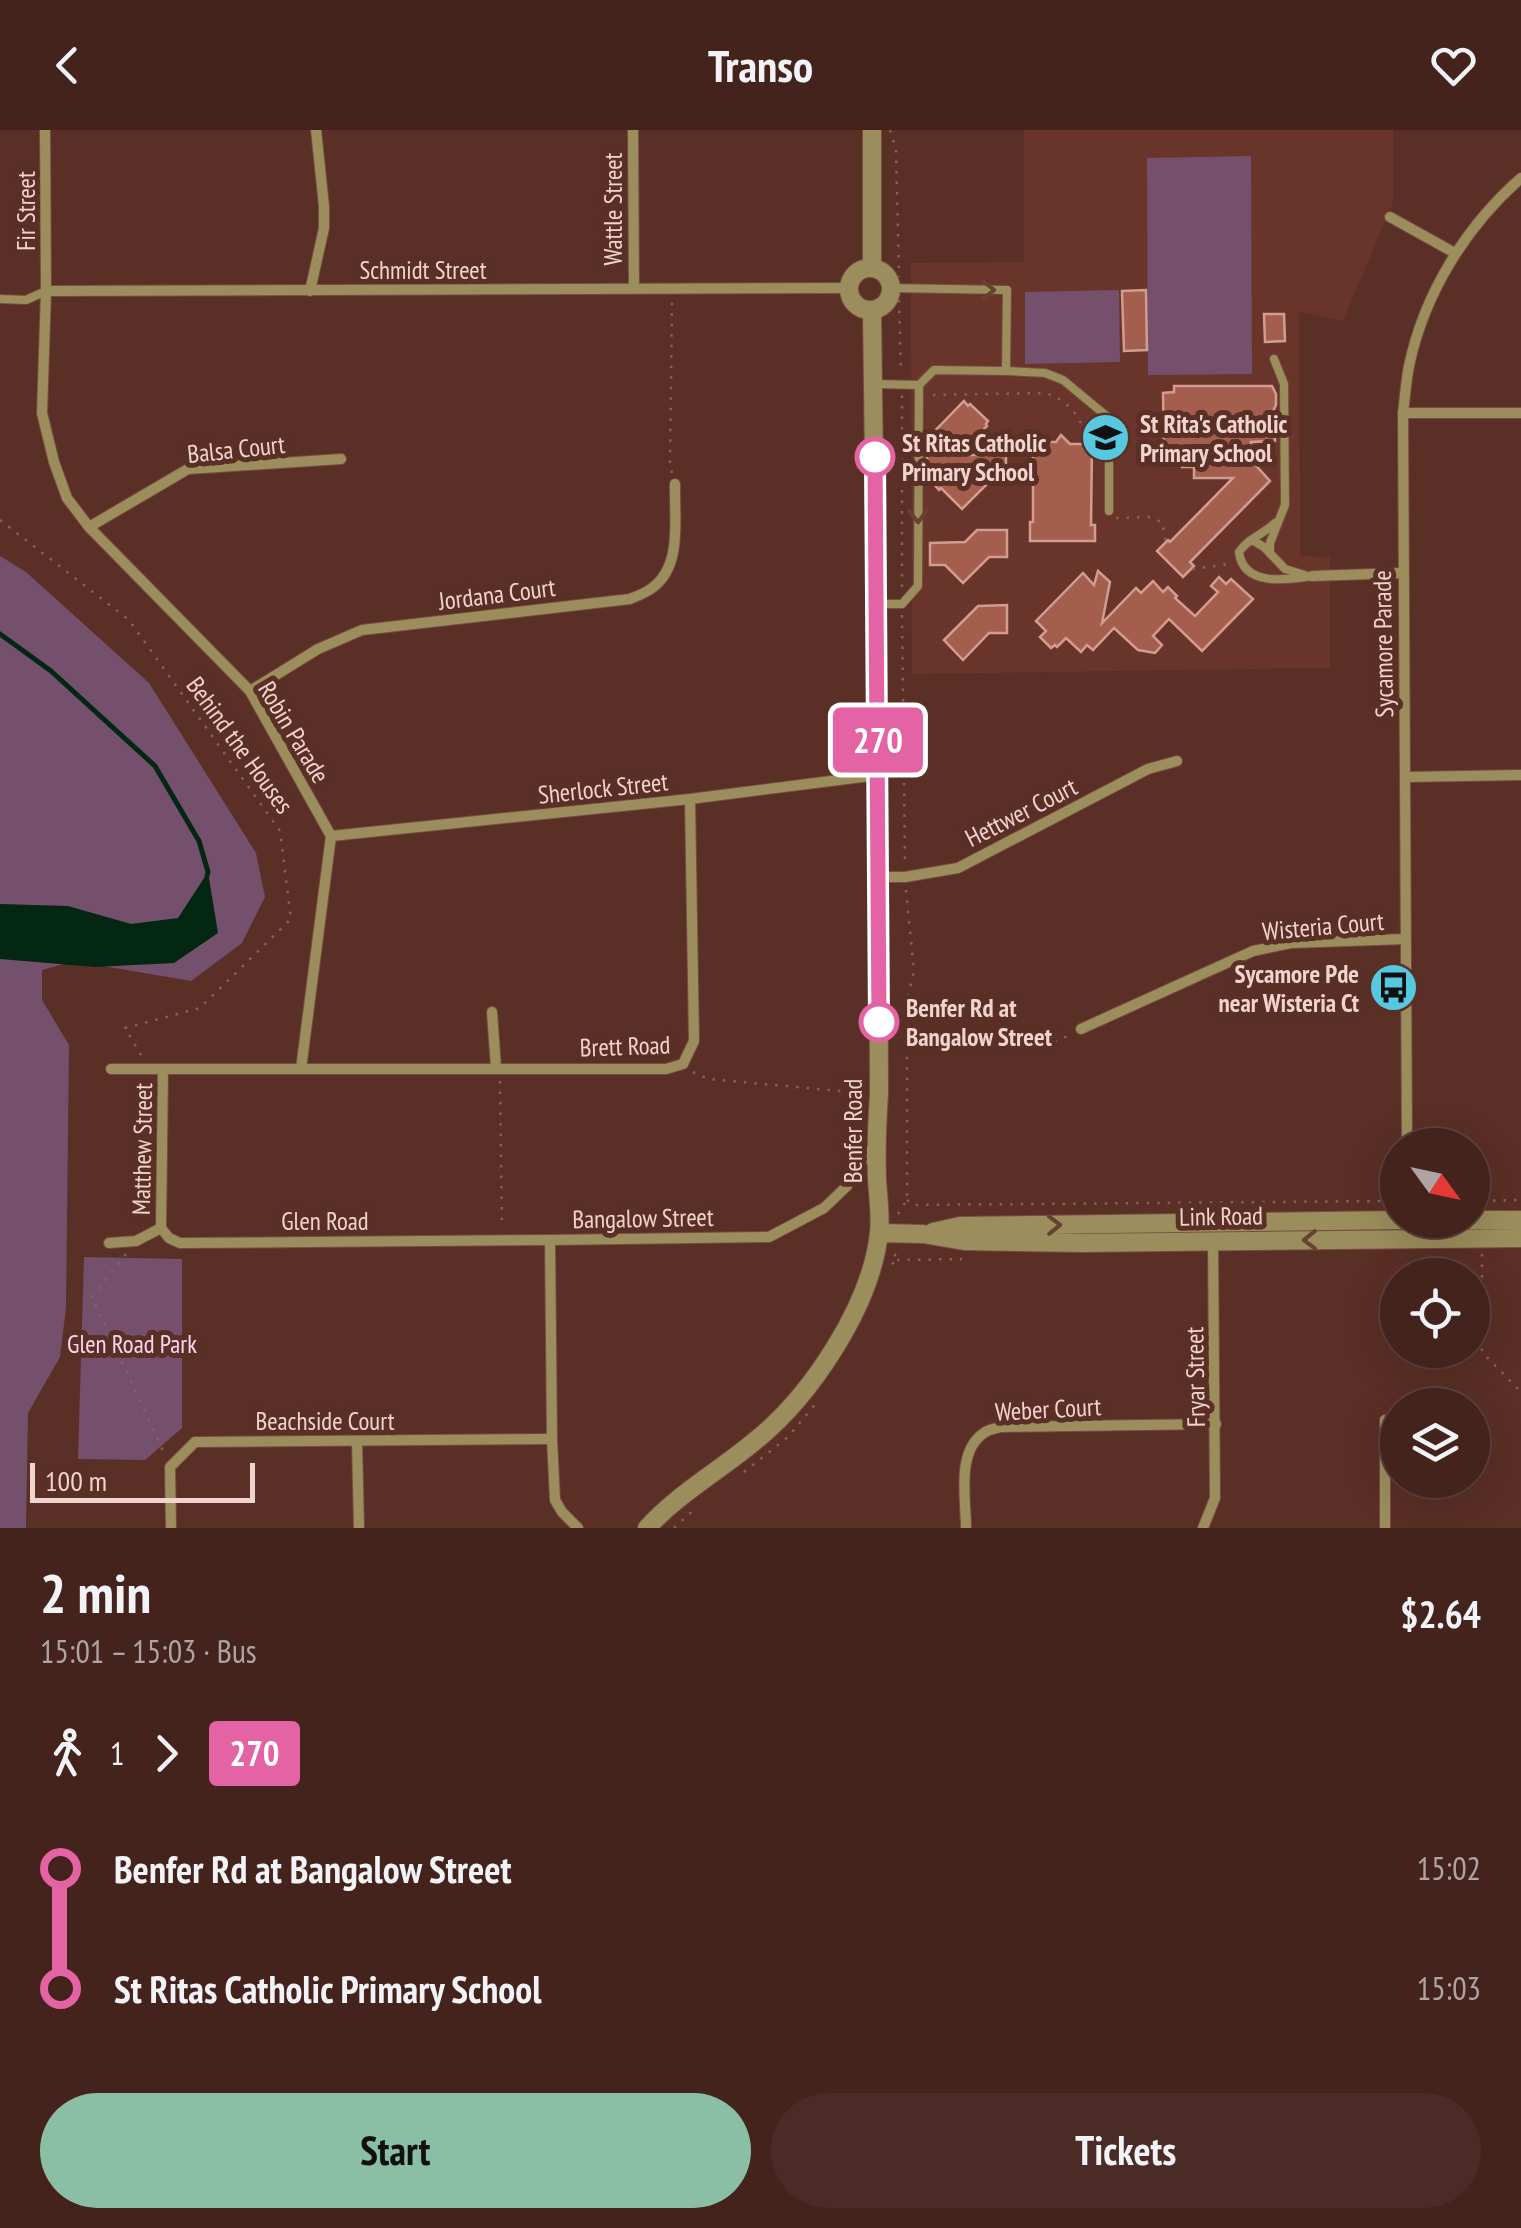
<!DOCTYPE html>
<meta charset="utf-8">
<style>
:root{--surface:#44231c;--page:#4b2b25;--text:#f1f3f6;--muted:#afa4a3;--line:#5c403b;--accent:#8abfa5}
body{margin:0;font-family:"PT Sans Narrow",sans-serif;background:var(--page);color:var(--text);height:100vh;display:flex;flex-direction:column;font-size:38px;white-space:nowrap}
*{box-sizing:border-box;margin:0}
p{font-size:32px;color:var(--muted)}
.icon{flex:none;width:55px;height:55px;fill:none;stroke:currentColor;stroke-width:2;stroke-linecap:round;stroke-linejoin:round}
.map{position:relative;height:1398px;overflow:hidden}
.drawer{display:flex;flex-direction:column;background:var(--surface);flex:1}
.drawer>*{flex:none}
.badge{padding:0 20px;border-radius:8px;font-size:35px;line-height:65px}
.needle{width:65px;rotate:123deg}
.fabs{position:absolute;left:1380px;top:998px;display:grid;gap:20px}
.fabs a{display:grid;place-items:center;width:110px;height:110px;border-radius:50%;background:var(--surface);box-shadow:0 10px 40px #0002,0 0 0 2px var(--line);font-size:50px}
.scale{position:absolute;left:30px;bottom:25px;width:225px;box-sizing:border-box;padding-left:10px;border:5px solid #f0d4cd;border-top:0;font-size:28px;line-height:35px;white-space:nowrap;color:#f0d4cd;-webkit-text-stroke:8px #5a2f25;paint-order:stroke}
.map>.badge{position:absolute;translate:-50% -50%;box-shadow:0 0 0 5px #fff}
.legs{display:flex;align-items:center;gap:15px;height:110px;padding:0 40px;font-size:32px}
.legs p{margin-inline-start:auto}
.summary{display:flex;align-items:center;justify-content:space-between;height:170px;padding:0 40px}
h1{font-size:55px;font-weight:800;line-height:75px}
.cta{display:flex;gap:20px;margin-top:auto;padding:20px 40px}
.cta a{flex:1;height:115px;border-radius:60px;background:var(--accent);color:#111;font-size:40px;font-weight:800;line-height:115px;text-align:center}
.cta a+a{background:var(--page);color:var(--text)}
ul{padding:0 40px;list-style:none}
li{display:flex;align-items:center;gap:35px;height:120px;font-size:38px}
li i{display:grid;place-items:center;width:15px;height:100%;margin:0 12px;background:currentColor}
li i::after{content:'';width:25px;height:25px;margin:-12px;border:8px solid;border-radius:50%;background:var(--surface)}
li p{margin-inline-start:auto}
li:first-child i{background:linear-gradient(#0000 50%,currentColor 0)}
li:last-child i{background:linear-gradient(currentColor 50%,#0000 0)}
header{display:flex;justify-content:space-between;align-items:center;height:130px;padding:0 40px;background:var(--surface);font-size:45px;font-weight:800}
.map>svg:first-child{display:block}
</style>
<header><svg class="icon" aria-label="back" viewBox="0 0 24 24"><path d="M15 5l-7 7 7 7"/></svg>Transo<svg class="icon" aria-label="heart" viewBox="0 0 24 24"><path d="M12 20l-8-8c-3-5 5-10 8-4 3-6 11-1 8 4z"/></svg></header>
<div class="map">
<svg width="1521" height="1398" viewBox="0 0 1521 1398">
<rect width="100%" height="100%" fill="#5a2f25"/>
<path fill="#69352a" d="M 1024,0 L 1393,0 L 1393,72 L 1343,191 L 1299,182 L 1300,426 L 1330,427 L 1330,538 L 912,544 L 911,133 L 1024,132 Z"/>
<g fill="#74506d">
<path d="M 1251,26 L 1252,244 L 1148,245 L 1147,28 Z"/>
<path d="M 1119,160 L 1120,232 L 1025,234 L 1025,162 Z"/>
<path d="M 0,426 L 26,442 L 149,553 L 256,723 L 265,767 L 242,813 L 191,851 L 74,831 L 42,840 L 42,870 L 69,915 L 66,1178 L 60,1227 L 28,1283 L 26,1398 L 0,1398 Z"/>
<path d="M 84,1127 L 182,1129 L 182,1298 L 145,1330 L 78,1329 Z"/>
</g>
<path fill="#032712" d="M 208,742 L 218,803 L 174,833 L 95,837 L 0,829 L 0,774 L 68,776 L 131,794 L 178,788 Z"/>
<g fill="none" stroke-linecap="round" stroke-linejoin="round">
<path stroke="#032712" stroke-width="5" d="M 0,504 L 51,541 L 155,636 L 199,711 L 208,742 L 207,746"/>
</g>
<g fill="#a45e4e" stroke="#d29d90" stroke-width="2.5">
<path d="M 1146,160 L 1147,220 L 1124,221 L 1122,161 Z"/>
<path d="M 1264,184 L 1284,184 L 1285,211 L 1265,212 Z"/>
<path d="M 1174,256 L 1272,256 L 1276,264 L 1276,275 L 1270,288 L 1275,298 L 1275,311 L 1251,312 L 1251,330 L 1270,351 L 1190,432 L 1194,436 L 1183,447 L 1157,421 L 1168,410 L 1170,412 L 1233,348 L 1194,348 L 1194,337 L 1182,337 L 1182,327 L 1164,327 L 1163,263 L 1174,262 Z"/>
<path d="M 964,271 L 968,276 L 970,274 L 988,291 L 986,294 L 987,296 L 958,325 L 1006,325 L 1006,353 L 988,353 L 962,379 L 941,358 L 939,360 L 927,346 L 927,309 Z"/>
<path d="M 1061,305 L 1070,314 L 1092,314 L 1091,395 L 1095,395 L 1095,411 L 1030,411 L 1030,392 L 1033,392 L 1033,312 L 1056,312 Z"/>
<path d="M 977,400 L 1007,400 L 1007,427 L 989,427 L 963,453 L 945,435 L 930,435 L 930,413 L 965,412 Z"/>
<path d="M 1098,441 L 1110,452 L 1102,493 L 1136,458 L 1141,463 L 1153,451 L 1163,462 L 1168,457 L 1177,466 L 1175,468 L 1195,486 L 1218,462 L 1211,456 L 1219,447 L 1226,454 L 1231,449 L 1253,469 L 1202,521 L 1169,489 L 1153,506 L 1162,515 L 1155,523 L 1138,520 L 1114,498 L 1093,520 L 1087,515 L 1081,522 L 1066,508 L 1057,517 L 1055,515 L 1051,518 L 1040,507 L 1046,501 L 1036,491 L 1083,443 L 1094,455 Z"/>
<path d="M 1007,475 L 1007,503 L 989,503 L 963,530 L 944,510 L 978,476 Z"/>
</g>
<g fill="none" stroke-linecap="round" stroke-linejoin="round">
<defs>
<g id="service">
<path d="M 0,169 L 26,170 L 46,161"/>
<path d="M 1006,241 L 1045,243 L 1063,250 L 1109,288 L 1109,381"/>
<path d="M 875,254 L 919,255"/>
<path d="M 1275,393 C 1264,404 1247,409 1239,422 C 1243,457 1287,450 1312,446"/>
<path d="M 1252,410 L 1264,417 L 1285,439 L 1305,445"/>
<path d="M 1270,423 L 1270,413 L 1285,375 L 1284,254 L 1274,229"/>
<path d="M 878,474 L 902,474 L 918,456 L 919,255 L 934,240 L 1006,241 L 1007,160 L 891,158"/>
</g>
<g id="minor">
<path d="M 45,0 L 46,161 L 42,283 L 54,332 L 67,368 L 89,397 L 250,561 L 331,706 L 301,939 L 111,939"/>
<path d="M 633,0 L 634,158"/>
<path d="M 1390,87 L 1455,123"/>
<path d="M 46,161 L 849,158"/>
<path d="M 310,161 L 324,98 L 324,76 L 316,0"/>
<path d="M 1403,283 L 1521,283"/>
<path d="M 89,397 L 188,339 L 341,329"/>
<path d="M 1312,446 L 1402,443"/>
<path d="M 250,561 L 318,519 L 362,500 L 630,469 C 637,466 646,463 652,458 C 683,436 674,388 675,354"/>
<path d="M 1405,647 L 1521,645"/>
<path d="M 331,706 L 690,669 L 878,645"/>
<path d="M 879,747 L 905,747 L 958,738 L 1148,639 L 1177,631"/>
<path d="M 492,882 L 496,938"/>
<path d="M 1081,899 L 1253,821 L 1291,813 L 1405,809"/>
<path d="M 301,939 L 666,939 L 683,934 L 694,911 L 690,669"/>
<path d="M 1407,1015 L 1403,283 C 1405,267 1406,251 1409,236 C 1424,164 1466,96 1521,48"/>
<path d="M 161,1098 L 163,939"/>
<path d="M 109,1113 L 136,1111 L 161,1098 L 169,1108 L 180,1113 L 550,1110"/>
<path d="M 1385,1290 L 1385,1398"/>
<path d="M 357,1312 L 359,1398"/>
<path d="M 171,1398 L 170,1337 L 195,1312 L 552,1309"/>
<path d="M 578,1398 L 562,1382 L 555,1370 L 552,1309 L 550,1110 L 769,1107 L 824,1078 L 847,1056 L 874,1016"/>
<path d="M 966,1398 C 966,1370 956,1321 984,1303 C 989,1299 995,1299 1000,1297 L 1216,1294"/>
<path d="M 1203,1398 L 1215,1368 L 1213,1111"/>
</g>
<g id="tertiary">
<path d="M 872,0 L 872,138"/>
<circle cx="870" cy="159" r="21"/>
<path d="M 1472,1090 L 1521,1090"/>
<path d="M 933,1102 L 960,1096 L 1399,1090"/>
<path d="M 879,1103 L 923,1104 L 964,1111 L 1083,1113 L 1521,1108"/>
<path d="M 647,1398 C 679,1363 719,1341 755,1311 C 811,1266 871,1176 879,1103 C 881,1086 878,1067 877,1049 C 876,1021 877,993 879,964 L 878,645 L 872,180"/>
</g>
</defs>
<use href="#service" stroke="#754d43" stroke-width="10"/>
<use href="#minor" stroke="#754d43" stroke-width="12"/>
<use href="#tertiary" stroke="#754d43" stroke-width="20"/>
<g stroke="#886259" stroke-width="2.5" stroke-dasharray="2.5 8" stroke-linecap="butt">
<path d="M 890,0 L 896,19 L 899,147"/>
<path d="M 899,170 L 901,242"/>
<path d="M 933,265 L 1043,263 C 1067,267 1085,291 1087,314"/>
<path d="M 672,343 L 670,336 L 672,171"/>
<path d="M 1116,388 L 1148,387 L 1162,392 L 1166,413 L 1193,439 L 1229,434"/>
<path d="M 0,390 L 129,490 L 280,701 L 291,789 L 200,878 L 125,898 L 141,925"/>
<path d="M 902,457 L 902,265"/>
<path d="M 902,485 L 905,732"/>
<path d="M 908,915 L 1050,914 L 1068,906"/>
<path d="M 693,942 L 708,949 L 862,963"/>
<path d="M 500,951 L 502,1098"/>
<path d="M 907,1070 L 913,1075 L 1388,1071"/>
<path d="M 1472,1071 L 1521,1070"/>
<path d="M 898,1084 L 907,1070 L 907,871 L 914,841 L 906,760"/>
<path d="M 126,1124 L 92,1167 L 164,1323"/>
<path d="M 1482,1124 L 1482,1222 L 1521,1262"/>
<path d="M 897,1130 L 962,1129"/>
<path d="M 892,1134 L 897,1130 L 893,1120"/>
<path d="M 744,1342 L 788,1307 L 817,1272"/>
<path d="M 674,1398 L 697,1377"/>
</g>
<use href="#service" stroke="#9c8e5c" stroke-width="8"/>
<use href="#minor" stroke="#9c8e5c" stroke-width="10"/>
<use href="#tertiary" stroke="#9c8e5c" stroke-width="18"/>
</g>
<defs><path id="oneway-chevron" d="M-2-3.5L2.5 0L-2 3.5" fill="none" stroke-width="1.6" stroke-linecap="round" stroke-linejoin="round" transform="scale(2.5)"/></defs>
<g stroke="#674230">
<use href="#oneway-chevron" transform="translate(988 160)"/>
<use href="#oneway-chevron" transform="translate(918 386) rotate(90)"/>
<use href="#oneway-chevron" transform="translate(1054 1095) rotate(-1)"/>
<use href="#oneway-chevron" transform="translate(1310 1110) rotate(179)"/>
</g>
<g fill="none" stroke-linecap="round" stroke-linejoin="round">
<defs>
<path id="line-1" d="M 875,327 L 879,892"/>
</defs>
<use href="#line-1" stroke="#fff" stroke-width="22"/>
<use href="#line-1" stroke="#e463a4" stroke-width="15"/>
</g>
<defs>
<symbol id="school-disc" viewBox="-11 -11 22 22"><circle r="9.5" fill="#56c9e1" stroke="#5a2f25"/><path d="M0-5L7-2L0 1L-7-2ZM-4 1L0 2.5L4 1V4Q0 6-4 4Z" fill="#111"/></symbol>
<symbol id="bus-disc" viewBox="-11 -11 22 22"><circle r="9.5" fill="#56c9e1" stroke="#5a2f25"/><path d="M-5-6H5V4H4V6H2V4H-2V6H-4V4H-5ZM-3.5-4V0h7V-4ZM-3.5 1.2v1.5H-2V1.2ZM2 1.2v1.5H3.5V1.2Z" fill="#111"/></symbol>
</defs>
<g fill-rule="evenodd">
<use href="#school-disc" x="1078" y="280" width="55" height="55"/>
<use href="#bus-disc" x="1366" y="830" width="55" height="55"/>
</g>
<g fill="#fff" stroke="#e463a4" stroke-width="5">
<circle cx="875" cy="327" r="18"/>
<circle cx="879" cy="892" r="18"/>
</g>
<g text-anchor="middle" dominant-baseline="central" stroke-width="10" stroke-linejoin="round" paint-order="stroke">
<g font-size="25" fill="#f0d4cd" stroke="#5a2f25">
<text transform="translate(613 79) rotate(-90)">Wattle Street</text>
<text transform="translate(26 81) rotate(-90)">Fir Street</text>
<text x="423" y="140">Schmidt Street</text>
<text transform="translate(236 319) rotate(-6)">Balsa Court</text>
<text transform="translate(497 464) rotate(-7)">Jordana Court</text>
<text transform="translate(1383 514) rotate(-91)">Sycamore Parade</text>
<text transform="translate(294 602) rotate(59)">Robin Parade</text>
<text transform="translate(240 615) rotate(54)">Behind the Houses</text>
<text transform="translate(603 658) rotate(-6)">Sherlock Street</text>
<text transform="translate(1021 682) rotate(-27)">Hettwer Court</text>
<text transform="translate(1323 796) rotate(-5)">Wisteria Court</text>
<text transform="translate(625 916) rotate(-2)">Brett Road</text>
<text transform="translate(853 1001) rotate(-90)">Benfer Road</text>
<text transform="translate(142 1019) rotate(-89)">Matthew Street</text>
<text transform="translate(1221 1086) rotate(-1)">Link Road</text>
<text transform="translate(643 1088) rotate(-1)">Bangalow Street</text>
<text x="325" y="1091">Glen Road</text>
<text transform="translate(1195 1247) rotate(-91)">Fryar Street</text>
<text transform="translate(1048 1279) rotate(-3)">Weber Court</text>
<text x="325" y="1291">Beachside Court</text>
</g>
<g font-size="25" font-weight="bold" fill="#f0d4cd" stroke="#5a2f25" text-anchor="start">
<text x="1140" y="294">St Rita's Catholic<tspan x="1140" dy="29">Primary School</tspan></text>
<text x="1359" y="844" text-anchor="end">Sycamore Pde<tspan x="1359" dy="29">near Wisteria Ct</tspan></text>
</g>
<g font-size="25" font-weight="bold" fill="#f0d4cd" stroke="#5a2f25" text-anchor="start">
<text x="902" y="313">St Ritas Catholic<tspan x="902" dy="29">Primary School</tspan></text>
<text x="906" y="878">Benfer Rd at<tspan x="906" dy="29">Bangalow Street</tspan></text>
</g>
<g font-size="25" fill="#f8d6f0" stroke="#5a2f25">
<text x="132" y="1214">Glen Road Park</text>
</g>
</g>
</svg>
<div class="fabs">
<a><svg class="needle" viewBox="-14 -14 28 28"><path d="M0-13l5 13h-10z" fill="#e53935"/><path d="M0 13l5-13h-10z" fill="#afa4a3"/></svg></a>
<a><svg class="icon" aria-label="locate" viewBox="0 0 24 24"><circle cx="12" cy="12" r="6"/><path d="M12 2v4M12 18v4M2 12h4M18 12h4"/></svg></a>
<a><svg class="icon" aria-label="layers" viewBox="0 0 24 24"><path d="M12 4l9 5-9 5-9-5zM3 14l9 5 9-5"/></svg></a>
</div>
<div class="scale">100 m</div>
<b class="badge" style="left:878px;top:610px;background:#e463a4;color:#fff">270</b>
</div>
<section class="drawer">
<div class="summary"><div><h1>2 min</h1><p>15:01 – 15:03 · Bus</p></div><b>$2.64</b></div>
<div class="legs"><svg class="icon" aria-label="walk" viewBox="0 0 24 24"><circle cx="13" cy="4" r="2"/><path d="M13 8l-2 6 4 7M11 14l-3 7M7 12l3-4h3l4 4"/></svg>1<svg class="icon" aria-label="forward" viewBox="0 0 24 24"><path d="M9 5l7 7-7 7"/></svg><b class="badge" style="background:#e463a4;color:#fff">270</b></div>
<ul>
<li><i style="color:#e463a4"></i><b>Benfer Rd at Bangalow Street</b><p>15:02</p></li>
<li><i style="color:#e463a4"></i><b>St Ritas Catholic Primary School</b><p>15:03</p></li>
</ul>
<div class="cta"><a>Start</a><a>Tickets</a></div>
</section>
